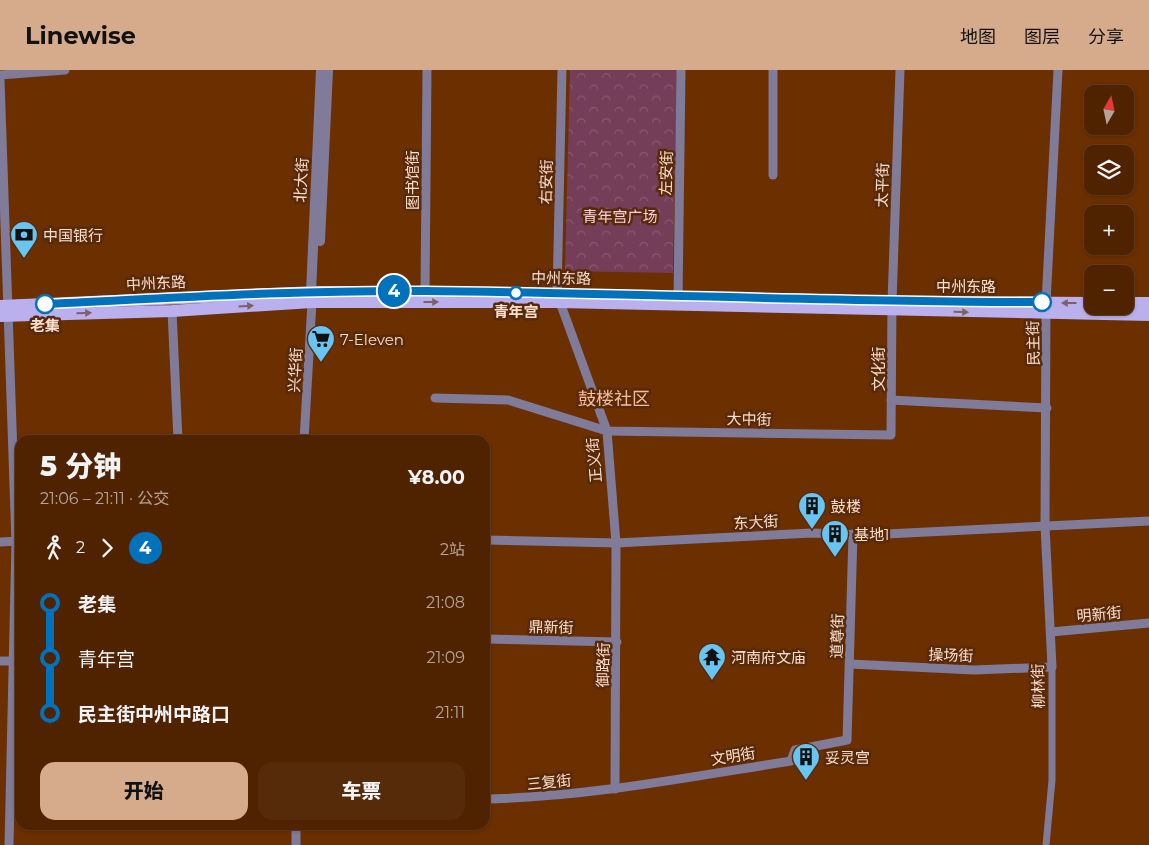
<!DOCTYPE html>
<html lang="zh">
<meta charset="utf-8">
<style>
:root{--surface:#502300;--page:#562b0a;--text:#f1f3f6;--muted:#b4a499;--line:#674022;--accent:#d6ab8b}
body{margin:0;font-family:Montserrat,"Noto Sans SC",sans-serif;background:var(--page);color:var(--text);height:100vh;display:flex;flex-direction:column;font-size:19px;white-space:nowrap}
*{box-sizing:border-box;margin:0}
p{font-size:16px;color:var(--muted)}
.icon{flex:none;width:28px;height:28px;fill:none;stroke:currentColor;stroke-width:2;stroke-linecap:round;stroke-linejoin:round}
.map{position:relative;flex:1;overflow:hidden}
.sheet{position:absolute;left:15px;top:365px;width:475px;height:395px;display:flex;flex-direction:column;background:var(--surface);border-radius:15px;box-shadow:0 1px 4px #0004,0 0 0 1px var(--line)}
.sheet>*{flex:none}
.badge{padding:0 10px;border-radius:16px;font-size:18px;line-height:32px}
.needle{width:32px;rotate:9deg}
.buttons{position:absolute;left:1084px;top:15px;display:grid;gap:10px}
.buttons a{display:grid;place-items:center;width:50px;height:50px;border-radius:10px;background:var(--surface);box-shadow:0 1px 4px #0004,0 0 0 1px var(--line);font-size:25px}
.map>.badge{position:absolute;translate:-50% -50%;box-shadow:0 0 0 2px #fff}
.legs{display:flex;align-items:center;gap:8px;height:55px;padding:0 25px;font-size:16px}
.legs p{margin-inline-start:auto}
.head{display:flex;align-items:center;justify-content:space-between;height:85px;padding:0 25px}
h1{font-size:28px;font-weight:800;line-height:38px}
.button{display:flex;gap:10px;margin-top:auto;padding:10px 25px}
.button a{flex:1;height:58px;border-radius:15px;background:var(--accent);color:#111;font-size:20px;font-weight:800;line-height:58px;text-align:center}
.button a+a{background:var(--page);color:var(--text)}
ul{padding:0 25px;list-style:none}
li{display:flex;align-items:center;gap:18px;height:55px;font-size:19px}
li i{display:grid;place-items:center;width:8px;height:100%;margin:0 6px;background:currentColor}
li i::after{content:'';width:12px;height:12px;margin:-6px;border:4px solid;border-radius:50%;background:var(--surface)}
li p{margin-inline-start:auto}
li:first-child i{background:linear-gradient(#0000 50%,currentColor 0)}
li:last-child i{background:linear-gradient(currentColor 50%,#0000 0)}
header{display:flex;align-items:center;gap:30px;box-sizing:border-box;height:70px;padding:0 25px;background:var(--accent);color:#111}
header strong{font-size:24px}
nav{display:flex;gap:28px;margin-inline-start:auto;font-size:18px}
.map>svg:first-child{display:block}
</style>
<header>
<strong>Linewise</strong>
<nav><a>地图</a><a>图层</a><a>分享</a></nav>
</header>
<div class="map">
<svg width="1149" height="775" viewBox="0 0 1149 775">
<defs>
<pattern id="park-crowns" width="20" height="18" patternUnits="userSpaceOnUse" patternTransform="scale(1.25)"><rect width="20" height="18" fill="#743e58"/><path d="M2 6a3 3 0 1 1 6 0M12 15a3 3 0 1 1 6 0" fill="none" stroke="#89596f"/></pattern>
</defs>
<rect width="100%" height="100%" fill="#6b2f00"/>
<path fill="url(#park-crowns)" d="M 570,0 L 677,0 L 673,203 L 565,201 Z"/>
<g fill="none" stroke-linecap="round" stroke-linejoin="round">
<path stroke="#7f7b99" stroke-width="7" d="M 1046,775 L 1052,710 L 1052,597"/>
<g stroke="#7f7b99" stroke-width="9">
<path d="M 562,0 L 557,224 L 607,361 L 616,473 L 615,719"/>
<path d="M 0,5 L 65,0"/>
<path d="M 0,10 L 16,472 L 9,775"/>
<path d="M 773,105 L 773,0"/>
<path d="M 425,221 L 427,0"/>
<path d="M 678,231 L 681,0"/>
<path d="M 172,241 L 178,370"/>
<path d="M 435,328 L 508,330 L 607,361 L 891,365 L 892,232 L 900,0"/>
<path d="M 891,330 L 1047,338"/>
<path d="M 304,370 L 312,232"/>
<path d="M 485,470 L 616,473 L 812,463 L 866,465 L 1149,451"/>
<path d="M 0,472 L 20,471"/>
<path d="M 1051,562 L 1149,553"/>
<path d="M 485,569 L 617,572"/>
<path d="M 0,591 L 14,591"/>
<path d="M 850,594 L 974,600 L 1052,597 L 1045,456 L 1046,233 L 1058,0"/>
<path d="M 485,729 C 588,727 689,707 791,691 L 795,680 L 847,670 L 853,464"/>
<path d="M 296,755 L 296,775"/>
</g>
<g stroke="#7f7b99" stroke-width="10">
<path d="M 320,171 L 328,0"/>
<path d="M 311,222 L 321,0"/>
</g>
<g stroke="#b9b0ed" stroke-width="12">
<path d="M 595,225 L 892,232 L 1092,233"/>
<path d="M 1125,233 L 1149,233"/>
<path d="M 0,236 L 317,222 L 555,224"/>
<path d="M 0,246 L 172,241 L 312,232 L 559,232 L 1149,245"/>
</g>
</g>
<defs><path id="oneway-solid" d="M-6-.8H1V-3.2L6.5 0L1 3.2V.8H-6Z" transform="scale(1.25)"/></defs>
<g fill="#7f6064">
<use href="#oneway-solid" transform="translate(431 232)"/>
<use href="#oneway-solid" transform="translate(1069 233) rotate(-180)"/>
<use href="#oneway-solid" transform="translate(246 236) rotate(-4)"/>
<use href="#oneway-solid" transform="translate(961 242) rotate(1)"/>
<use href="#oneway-solid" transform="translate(84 243) rotate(-2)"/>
</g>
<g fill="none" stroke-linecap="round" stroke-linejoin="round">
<defs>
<path id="line-1" d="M 45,234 C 171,228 298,220 425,221 C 631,223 836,232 1042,232"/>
</defs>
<use href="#line-1" stroke="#fff" stroke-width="11"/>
<use href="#line-1" stroke="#0072bc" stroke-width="8"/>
</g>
<defs>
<symbol id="bank-pin" viewBox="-11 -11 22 30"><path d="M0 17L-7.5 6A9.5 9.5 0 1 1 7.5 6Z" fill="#68c4f0" stroke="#582a09"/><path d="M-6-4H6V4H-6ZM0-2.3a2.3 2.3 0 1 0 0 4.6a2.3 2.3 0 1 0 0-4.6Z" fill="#111"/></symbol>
<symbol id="supermarket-pin" viewBox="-11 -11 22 30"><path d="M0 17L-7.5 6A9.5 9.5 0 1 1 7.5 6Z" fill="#68c4f0" stroke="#582a09"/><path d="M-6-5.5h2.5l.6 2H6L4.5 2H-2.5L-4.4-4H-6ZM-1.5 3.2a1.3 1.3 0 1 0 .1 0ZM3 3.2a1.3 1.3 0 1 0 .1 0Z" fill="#111"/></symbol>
<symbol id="building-pin" viewBox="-11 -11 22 30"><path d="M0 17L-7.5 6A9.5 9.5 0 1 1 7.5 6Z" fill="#68c4f0" stroke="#582a09"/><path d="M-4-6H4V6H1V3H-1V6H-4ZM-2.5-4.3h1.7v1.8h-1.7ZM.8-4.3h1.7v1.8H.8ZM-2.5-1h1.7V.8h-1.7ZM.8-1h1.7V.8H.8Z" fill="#111"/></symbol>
<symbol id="temple-pin" viewBox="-11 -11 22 30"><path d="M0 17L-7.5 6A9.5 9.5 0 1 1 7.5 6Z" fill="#68c4f0" stroke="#582a09"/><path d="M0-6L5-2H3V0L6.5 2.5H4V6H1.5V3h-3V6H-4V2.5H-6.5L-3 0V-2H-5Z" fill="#111"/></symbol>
</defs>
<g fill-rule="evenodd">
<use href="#bank-pin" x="8" y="149" width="32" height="43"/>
<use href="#supermarket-pin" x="305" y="253" width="32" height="43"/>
<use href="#building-pin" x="796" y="420" width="32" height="43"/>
<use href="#building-pin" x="819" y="448" width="32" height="43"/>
<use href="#temple-pin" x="696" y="571" width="32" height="43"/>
<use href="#building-pin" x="790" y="671" width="32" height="43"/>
</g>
<g fill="#fff" stroke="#0072bc" stroke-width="2.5">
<circle cx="516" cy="223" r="6"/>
<circle cx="1042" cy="232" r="9"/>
<circle cx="45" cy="234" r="9"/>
</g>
<g text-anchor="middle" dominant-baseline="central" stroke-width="5" stroke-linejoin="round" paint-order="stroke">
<g font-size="15" fill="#fddfcf" stroke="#582a09">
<text transform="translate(666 103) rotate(-89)">左安街</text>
<text transform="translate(301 110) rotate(-87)">北大街</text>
<text transform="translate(412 110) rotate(-90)">图书馆街</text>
<text transform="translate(546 112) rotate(-89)">右安街</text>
<text transform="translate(882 115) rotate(-88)">太平街</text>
<text transform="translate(561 208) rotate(1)">中州东路</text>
<text transform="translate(156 213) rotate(-3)">中州东路</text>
<text x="966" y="216">中州东路</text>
<text transform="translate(1033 273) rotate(-91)">民主街</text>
<text transform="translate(878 299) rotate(-90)">文化街</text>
<text transform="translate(295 300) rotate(-87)">兴华街</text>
<text transform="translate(749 349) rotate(1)">大中街</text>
<text transform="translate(594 390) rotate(-95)">正义街</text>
<text transform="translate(756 452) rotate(-3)">东大街</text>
<text transform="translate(1099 544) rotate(-5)">明新街</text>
<text transform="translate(551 557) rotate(1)">鼎新街</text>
<text transform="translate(837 566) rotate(-88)">道尊街</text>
<text transform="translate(951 585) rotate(2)">操场街</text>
<text transform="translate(603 595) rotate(-89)">御路街</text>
<text transform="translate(1038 616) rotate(-91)">柳林街</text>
<text transform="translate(733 686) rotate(-9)">文明街</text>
<text transform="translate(549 712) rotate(-6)">三复街</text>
</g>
<g font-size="15" fill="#fdd1e3" stroke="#582a09">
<text x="620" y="146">青年宫广场</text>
</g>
<g font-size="15" fill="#fddfcf" stroke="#582a09" text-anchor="start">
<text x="43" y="165">中国银行</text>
<text x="340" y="269">7-Eleven</text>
<text x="831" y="436">鼓楼</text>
<text x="854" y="464">基地1</text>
<text x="731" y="587">河南府文庙</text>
<text x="825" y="687">妥灵宫</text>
</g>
<g font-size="15" font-weight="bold" fill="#fddfcf" stroke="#582a09">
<text x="516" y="241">青年宫</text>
<text x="45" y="255">老集</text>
</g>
<g font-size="18" fill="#f5bc9b" stroke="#582a09">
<text x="614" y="329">鼓楼社区</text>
</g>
</g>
</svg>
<div class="buttons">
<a><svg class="needle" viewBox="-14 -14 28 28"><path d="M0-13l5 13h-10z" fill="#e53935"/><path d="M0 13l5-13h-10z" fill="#b4a499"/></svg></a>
<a><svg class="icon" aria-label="layers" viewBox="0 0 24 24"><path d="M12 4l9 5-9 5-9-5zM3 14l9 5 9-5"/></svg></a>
<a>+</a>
<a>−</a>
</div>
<b class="badge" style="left:394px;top:221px;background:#0072bc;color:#fff">4</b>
<section class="sheet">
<div class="head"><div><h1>5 分钟</h1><p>21:06 – 21:11 · 公交</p></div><b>¥8.00</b></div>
<div class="legs"><svg class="icon" aria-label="walk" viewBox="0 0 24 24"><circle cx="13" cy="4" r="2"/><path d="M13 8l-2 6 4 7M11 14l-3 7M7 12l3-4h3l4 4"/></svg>2<svg class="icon" aria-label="forward" viewBox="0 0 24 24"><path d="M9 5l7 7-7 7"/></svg><b class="badge" style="background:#0072bc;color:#fff">4</b><p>2站</p></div>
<ul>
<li><i style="color:#0072bc"></i><b>老集</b><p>21:08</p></li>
<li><i style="color:#0072bc"></i><span>青年宫</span><p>21:09</p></li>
<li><i style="color:#0072bc"></i><b>民主街中州中路口</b><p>21:11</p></li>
</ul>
<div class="button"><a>开始</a><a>车票</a></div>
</section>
</div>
